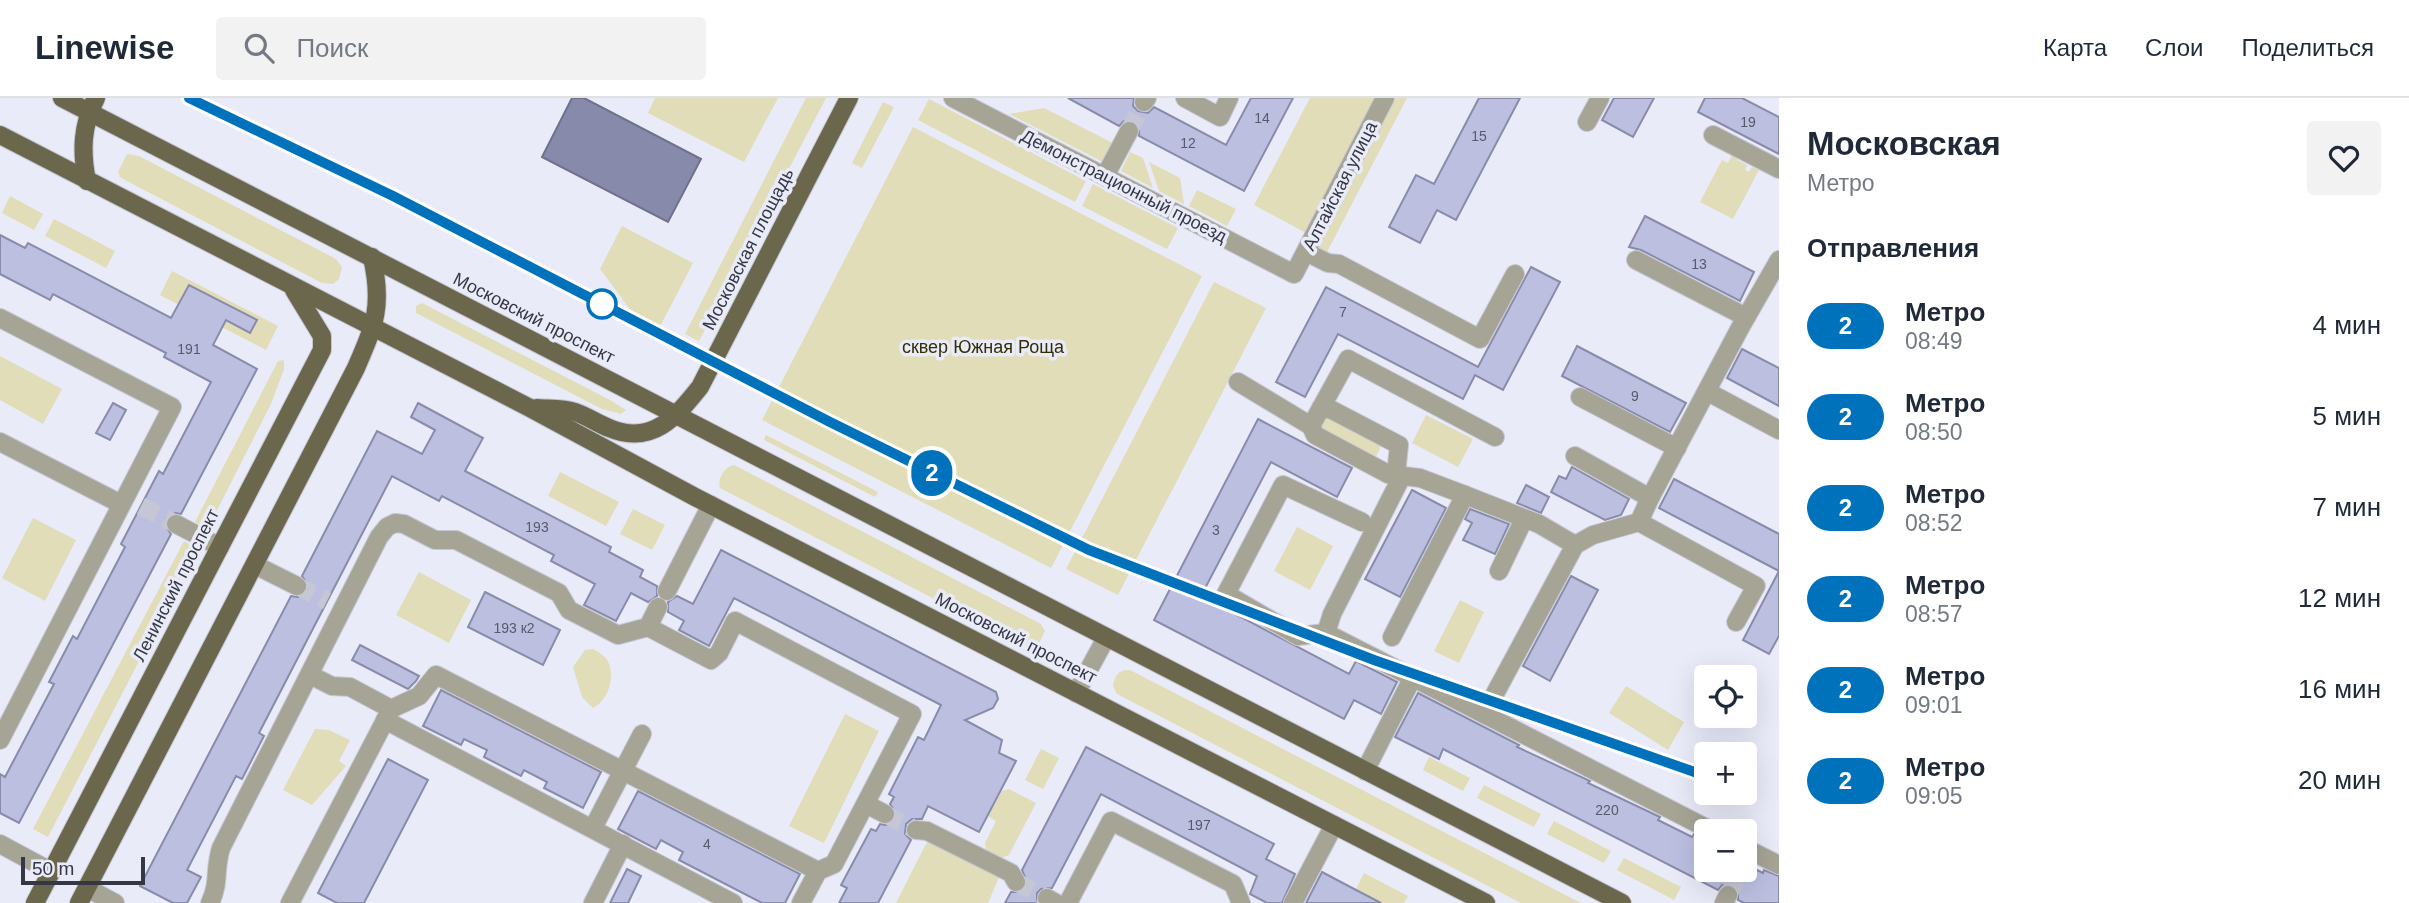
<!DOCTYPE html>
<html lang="ru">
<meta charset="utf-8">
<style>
:root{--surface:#fff;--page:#f2f2f3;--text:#1f2937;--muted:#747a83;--line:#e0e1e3}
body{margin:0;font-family:Arial,sans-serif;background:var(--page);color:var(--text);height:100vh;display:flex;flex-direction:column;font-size:26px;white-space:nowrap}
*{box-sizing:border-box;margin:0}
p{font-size:23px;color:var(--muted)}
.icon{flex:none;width:38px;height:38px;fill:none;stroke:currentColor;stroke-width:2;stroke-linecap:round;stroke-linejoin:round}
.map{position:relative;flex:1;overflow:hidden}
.details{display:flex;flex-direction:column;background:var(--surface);width:630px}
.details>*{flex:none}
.badge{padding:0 14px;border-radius:23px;font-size:24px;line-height:46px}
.buttons{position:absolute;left:1694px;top:567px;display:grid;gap:14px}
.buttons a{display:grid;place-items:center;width:63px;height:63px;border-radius:7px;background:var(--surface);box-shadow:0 7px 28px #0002;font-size:35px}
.scale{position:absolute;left:21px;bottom:18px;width:124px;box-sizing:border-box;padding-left:7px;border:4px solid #363745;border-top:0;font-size:19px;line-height:24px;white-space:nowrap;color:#363745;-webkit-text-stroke:5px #eaebf9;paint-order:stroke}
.map>.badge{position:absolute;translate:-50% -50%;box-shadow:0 0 0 4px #fff}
h2{padding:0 28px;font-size:26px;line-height:63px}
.round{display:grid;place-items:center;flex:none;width:74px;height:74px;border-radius:7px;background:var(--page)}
.head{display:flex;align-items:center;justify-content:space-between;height:119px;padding:0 28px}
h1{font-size:33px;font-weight:800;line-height:52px}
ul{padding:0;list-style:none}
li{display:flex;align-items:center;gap:21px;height:91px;padding:0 28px}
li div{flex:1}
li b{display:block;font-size:26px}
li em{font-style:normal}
li .badge{min-width:77px;font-weight:700;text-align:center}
header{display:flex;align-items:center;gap:42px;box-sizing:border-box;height:98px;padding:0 35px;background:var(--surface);border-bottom:2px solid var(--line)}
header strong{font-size:33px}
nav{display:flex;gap:38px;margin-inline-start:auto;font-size:24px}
.search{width:490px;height:63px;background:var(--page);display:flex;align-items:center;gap:18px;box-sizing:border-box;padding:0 24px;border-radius:7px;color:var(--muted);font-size:26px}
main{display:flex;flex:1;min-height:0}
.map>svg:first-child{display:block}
</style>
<header>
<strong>Linewise</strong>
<div class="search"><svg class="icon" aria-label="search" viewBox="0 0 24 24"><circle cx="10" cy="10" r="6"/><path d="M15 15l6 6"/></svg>Поиск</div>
<nav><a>Карта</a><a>Слои</a><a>Поделиться</a></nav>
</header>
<main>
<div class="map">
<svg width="1779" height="805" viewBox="0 0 1779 805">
<rect width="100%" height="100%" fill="#eaebf9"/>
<g fill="#e0ddb8">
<path d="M 655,0 L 778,0 L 744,64 L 648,15 Z"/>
<path d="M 806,0 L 826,0 L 699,243 L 685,236 Z"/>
<path d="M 1310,0 L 1376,0 L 1306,135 L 1254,107 Z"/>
<path d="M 1396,0 L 1407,0 L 1327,154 L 1318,150 Z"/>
<path d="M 929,1 L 1086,83 L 1075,104 L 918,22 Z"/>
<path d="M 883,4 L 894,9 L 862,70 L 852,65 Z"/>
<path d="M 1044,10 L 1113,45 L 1103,64 L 1009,16 Z"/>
<path d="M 913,29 L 1202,178 L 1051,470 L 762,322 Z"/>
<path d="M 1130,54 L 1143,60 L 1153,90 L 1121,73 Z"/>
<path d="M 1733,55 L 1739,58 L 1737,62 L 1747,67 L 1745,72 L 1749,74 L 1752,69 L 1759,72 L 1733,121 L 1700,104 L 1722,62 L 1728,65 Z"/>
<path d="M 127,56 L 139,58 L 336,161 L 342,169 L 339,181 L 333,186 L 322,185 L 125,82 L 120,79 L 118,74 Z"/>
<path d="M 1149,64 L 1180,80 L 1184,106 L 1159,93 Z"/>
<path d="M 1093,86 L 1178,130 L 1167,151 L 1082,108 Z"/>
<path d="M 1197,92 L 1236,111 L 1227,128 L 1189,108 Z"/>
<path d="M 10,98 L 43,116 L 34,132 L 2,115 Z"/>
<path d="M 54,121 L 115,153 L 106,170 L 45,138 Z"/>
<path d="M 622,128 L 693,165 L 653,242 L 600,171 Z"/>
<path d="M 172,173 L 278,228 L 266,252 L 160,197 Z"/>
<path d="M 1214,184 L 1266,210 L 1118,497 L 1066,471 Z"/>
<path d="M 422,205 L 610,302 L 626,312 L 621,316 L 602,311 L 416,215 L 416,208 Z"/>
<path d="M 0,258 L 62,291 L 43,326 L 0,302 Z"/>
<path d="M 284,262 L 284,271 L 271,306 L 208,430 L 195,424 L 278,263 Z"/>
<path d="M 1327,316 L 1379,344 L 1381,348 L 1376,359 L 1369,360 L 1319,331 Z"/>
<path d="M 1426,317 L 1473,341 L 1458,369 L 1412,345 Z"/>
<path d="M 766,337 L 878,394 L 875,399 L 764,342 Z"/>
<path d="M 734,367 L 1041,526 L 1045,533 L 1037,549 L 1029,550 L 720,390 C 717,381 724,369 734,367 Z"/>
<path d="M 560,374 L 619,404 L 606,428 L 548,398 Z"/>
<path d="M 633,411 L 665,427 L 652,452 L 620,436 Z"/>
<path d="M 33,420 L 76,442 L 45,503 L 2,480 Z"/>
<path d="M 1297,429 L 1333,448 L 1310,492 L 1274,473 Z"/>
<path d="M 184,443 L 197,451 L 48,739 L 33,731 Z"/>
<path d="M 419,474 L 471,502 L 449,545 L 396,517 Z"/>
<path d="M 1460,502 L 1484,514 L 1459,565 L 1434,553 Z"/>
<path d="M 593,551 C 600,555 607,559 609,566 C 615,582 607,603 593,610 L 582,599 L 573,569 L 585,552 Z"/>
<path d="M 1130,572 L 1581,805 L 1521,805 L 1117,596 L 1113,588 C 1114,578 1119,571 1130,572 Z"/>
<path d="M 1626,588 L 1684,624 L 1668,652 L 1609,615 Z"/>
<path d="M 845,616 L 879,633 L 824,745 L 789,728 Z"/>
<path d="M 315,631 L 329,632 L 350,642 L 339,663 L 346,668 L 312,707 L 283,692 Z"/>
<path d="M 1041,651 L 1059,660 L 1043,691 L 1025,682 Z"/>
<path d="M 1429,659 L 1470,680 L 1463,693 L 1423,672 Z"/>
<path d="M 1484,687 L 1541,716 L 1534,729 L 1477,700 Z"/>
<path d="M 1009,691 L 1036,705 L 1009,757 L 1001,760 L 986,752 L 985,745 L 996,723 L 988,718 L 1002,693 Z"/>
<path d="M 1554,723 L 1611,753 L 1604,765 L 1547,736 Z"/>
<path d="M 930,743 L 999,779 L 988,805 L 896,805 L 926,746 Z"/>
<path d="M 1624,760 L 1681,789 L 1674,802 L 1617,772 Z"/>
<path d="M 1364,775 L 1408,798 L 1404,805 L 1381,805 L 1356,791 Z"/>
</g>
<path fill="#888aac" stroke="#6f718d" stroke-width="2" d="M 572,0 L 584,0 L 701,61 L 668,124 L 542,59 Z"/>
<g fill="#bdbfe1" stroke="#898baa" stroke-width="2">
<path d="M 1068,0 L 1134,0 L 1133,8 L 1138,13 L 1148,15 L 1154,9 L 1226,47 L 1251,0 L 1293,0 L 1244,93 L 1139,38 L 1139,28 L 1134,23 L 1124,23 L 1119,28 Z"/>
<path d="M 1479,0 L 1520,0 L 1456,122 L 1437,112 L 1420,145 L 1389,129 L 1416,77 L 1434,86 Z"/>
<path d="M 1614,0 L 1654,0 L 1633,39 L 1602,22 Z"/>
<path d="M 1705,0 L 1742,0 L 1779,19 L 1779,56 L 1698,14 Z"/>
<path d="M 1645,118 L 1754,174 L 1740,203 L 1641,152 L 1629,149 Z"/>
<path d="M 0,137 L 25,150 L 28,145 L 171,220 L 189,187 L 257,222 L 250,235 L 226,222 L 213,247 L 257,271 L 181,416 L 175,415 L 166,420 L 165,427 L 171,436 L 19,725 L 0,715 L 0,676 L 5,679 L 54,586 L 49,584 L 73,538 L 77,541 L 125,449 L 121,446 L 159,373 L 163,376 L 211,284 L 164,259 L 166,255 L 53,196 L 50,202 L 0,176 Z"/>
<path d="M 1531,169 L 1560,184 L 1503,292 L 1475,277 L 1463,301 L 1338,236 L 1305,299 L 1276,284 L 1326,189 L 1478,269 Z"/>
<path d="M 1577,248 L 1686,305 L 1670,334 L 1562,278 Z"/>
<path d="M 1742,251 L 1779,270 L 1779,308 L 1727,280 Z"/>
<path d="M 113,305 L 126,312 L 110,342 L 96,335 Z"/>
<path d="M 418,305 L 483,340 L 465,373 L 611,449 L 609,454 L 643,472 L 640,479 L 657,488 L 657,498 L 648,504 L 631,495 L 616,523 L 584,507 L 595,486 L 551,463 L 554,457 L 442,398 L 439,403 L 392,378 L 259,635 L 264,638 L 242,681 L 236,678 L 187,772 L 201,779 L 187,805 L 173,805 L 140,788 L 291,498 L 298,499 L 307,494 L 308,487 L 302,478 L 377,333 L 422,356 L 435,332 L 411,319 Z"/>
<path d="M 1258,321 L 1352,370 L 1337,399 L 1271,364 L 1201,498 L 1349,576 L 1356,563 L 1397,584 L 1381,616 L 1354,602 L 1344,621 L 1154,522 Z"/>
<path d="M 1572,369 L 1629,401 L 1621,417 L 1605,422 L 1551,394 L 1559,378 L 1566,381 Z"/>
<path d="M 1674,381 L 1779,436 L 1779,538 L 1769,556 L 1743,542 L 1779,473 L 1659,410 Z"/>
<path d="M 1526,387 L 1549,399 L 1541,415 L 1517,405 Z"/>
<path d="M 1412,392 L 1446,410 L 1400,499 L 1365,481 Z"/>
<path d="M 1470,411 L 1509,426 L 1495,456 L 1463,442 L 1472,425 L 1465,421 Z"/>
<path d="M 721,452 L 996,594 L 998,601 L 993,610 L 965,622 L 1002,642 L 999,655 L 1016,663 L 979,734 L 928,708 L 922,721 L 912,721 L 906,726 L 905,736 L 911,742 L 878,805 L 839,805 L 847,790 L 841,787 L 871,731 L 876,733 L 880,726 L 886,727 L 895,722 L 896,715 L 890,706 L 894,699 L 889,696 L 918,639 L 924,642 L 941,607 L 734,500 L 709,548 L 679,532 L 684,523 L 668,514 L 668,504 L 677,498 L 693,506 Z"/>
<path d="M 1571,478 L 1598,492 L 1550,583 L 1523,568 Z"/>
<path d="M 485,494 L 560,532 L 543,567 L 468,529 Z"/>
<path d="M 360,547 L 419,578 L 416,583 L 408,591 L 352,562 Z"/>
<path d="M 441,592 L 601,674 L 583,710 L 544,690 L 547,684 L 524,672 L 521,678 L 484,659 L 487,652 L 464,641 L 461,647 L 423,628 Z"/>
<path d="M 1418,595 L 1519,647 L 1517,649 L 1590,683 L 1588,685 L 1660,719 L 1658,722 L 1692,739 L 1694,736 L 1706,743 L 1706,772 L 1745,772 L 1745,766 L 1763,775 L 1764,772 L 1779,778 L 1779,805 L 1744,805 L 1738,802 L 1738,791 L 1732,787 L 1722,787 L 1718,792 L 1443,651 L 1439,661 L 1395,639 Z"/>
<path d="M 1086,649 L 1274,746 L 1266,761 L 1295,776 L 1282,805 L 1267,805 L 1250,796 L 1257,778 L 1101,696 L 1052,790 L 1041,791 L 1037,795 L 1037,805 L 1005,805 L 1011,794 L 1021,794 L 1026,789 L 1027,784 L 1022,772 Z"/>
<path d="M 388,661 L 428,682 L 364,805 L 337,805 L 318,795 Z"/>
<path d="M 638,693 L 800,776 L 785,805 L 762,805 L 679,762 L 683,754 L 661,742 L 656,751 L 618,731 Z"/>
<path d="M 627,771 L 641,778 L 628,805 L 610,805 Z"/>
<path d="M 1322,774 L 1356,792 L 1381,805 L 1306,805 Z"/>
</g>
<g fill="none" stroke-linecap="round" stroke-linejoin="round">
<g stroke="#c6c7d5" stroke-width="18" stroke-dasharray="18 9" stroke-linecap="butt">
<path d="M 1129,33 L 1144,4"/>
<path d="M 141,408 L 176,426"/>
<path d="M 297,488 L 327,503"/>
<path d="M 885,716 L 916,732"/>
<path d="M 1016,784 L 1047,800"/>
<path d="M 1728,797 L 1742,772"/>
</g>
<defs>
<g id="minor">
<path d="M 953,0 L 1294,176 L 1385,0"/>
<path d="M 1185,0 L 1220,19 L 1229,0"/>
<path d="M 1144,4 L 1147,0"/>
<path d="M 1587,24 L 1600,0"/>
<path d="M 1713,37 L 1779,71"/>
<path d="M 1105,78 L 1129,33"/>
<path d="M 1306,154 L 1328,165 L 1339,166 L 1480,241 L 1515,176"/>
<path d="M 1636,162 L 1746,219"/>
<path d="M 0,220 L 172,309 L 0,642"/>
<path d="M 1238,284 L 1311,328 L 1315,337 L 1388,376 L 1420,380 L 1465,397 L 1539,426 L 1575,447 L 1484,616"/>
<path d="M 1708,294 L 1779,332"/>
<path d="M 1580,299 L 1677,350"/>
<path d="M 1321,310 L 1332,312 L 1399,347 L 1396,377"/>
<path d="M 1311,328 L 1348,261 L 1495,339"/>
<path d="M 0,344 L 121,406"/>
<path d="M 1575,358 L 1650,400"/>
<path d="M 1362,424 L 1283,387 L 1226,496 L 1298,538 L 1326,535 L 1712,733"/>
<path d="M 1639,424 L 1756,488 L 1736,524"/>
<path d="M 176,426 L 220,449"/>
<path d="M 1575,447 L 1593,437 L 1639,424 L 1650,400 L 1740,230 L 1779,162"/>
<path d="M 255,467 L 297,488"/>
<path d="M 1499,473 L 1524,421"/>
<path d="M 667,493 L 711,407"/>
<path d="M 648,529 L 711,562 L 719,555 L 735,523 L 912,616 L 834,766 L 818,773 L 801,805"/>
<path d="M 1326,535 L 1332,516 L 1402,378"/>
<path d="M 1392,539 L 1465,397"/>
<path d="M 310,577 L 332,588 L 350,589 L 391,611"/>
<path d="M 1076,595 L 1106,540"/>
<path d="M 385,622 L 733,805"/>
<path d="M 1365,673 L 1413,579"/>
<path d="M 866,706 L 885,716"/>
<path d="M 593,730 L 642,636"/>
<path d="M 916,732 L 927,733 L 1011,775 L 1016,784"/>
<path d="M 0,746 L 52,774"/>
<path d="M 1745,750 L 1779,767"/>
<path d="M 87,790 L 115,805"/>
<path d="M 1047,800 L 1056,805"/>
<path d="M 210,805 C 220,784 214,772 221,750 L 379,439 L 387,429 L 395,425 L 404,426 L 435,442 L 456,442 L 559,495 L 569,512 L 618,537 L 648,529 L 658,509"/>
<path d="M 290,805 L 391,611 L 419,598 L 436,577 L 818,773"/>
<path d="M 593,805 L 623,746"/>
<path d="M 1068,805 L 1111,723 L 1233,786 L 1241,805"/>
<path d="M 1293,805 L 1334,727"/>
<path d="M 1724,805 L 1728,797"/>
</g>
<g id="major">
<path d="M 62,0 L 1622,805"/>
<path d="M 0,37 L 530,310 L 695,399 L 1486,805"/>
<path d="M 87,83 C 81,53 82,27 96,0"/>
<path d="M 537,310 C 549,311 563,310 575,314 C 587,318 598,326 609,330 C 652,348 676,319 700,289 L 849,0"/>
<path d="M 35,805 L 322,252 L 322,238 L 294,192"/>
<path d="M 79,805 L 356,270 C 375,226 383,208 372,159"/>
</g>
</defs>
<use href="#minor" stroke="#c6c7d5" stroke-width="20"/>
<use href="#major" stroke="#c6c7d5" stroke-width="20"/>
<use href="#minor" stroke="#a5a495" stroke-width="18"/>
<use href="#major" stroke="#6a674c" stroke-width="18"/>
</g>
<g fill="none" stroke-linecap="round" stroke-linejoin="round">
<defs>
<path id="line" d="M 189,0 L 393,98 L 830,324 L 1089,452 L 1374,562 L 1706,678"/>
</defs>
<use href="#line" stroke="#fff" stroke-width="16"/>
<use href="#line" stroke="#0072bc" stroke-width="10"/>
</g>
<circle fill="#fff" stroke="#0072bc" stroke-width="3.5" cx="602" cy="206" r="14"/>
<g text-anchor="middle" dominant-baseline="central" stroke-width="7" stroke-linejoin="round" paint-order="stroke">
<g font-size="14" fill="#58596c">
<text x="1262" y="20">14</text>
<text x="1748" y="24">19</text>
<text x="1479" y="38">15</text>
<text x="1188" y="45">12</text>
<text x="1699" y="166">13</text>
<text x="1343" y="214">7</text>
<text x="189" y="251">191</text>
<text x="1635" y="298">9</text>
<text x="537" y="429">193</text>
<text x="1216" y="432">3</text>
<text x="514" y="530">193 к2</text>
<text x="1607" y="712">220</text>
<text x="1199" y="727">197</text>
<text x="707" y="746">4</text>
</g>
<g font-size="18" fill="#363745" stroke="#eaebf9">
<text transform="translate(1124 88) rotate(27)">Демонстрационный проезд</text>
<text transform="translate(1340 88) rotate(-63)">Алтайская улица</text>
<text transform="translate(748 151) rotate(-63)">Московская площадь</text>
<text transform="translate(534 220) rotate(27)">Московский проспект</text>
<text transform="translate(176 487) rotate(-63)">Ленинский проспект</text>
<text transform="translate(1016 540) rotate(27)">Московский проспект</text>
</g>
<g font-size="18" fill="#342e00" stroke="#eaebf9">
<text x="983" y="249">сквер Южная Роща</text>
</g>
</g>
</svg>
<div class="buttons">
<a><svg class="icon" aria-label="locate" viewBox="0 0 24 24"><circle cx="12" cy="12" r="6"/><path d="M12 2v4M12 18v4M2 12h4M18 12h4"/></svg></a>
<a>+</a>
<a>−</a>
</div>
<div class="scale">50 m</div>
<b class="badge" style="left:932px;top:375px;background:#0072bc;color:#fff">2</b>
</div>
<section class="details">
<div class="head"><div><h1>Московская</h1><p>Метро</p></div><a class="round"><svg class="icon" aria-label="heart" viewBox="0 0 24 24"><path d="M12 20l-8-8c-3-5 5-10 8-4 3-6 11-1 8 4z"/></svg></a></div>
<h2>Отправления</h2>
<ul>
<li><span class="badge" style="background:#0072bc;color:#fff">2</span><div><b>Метро</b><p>08:49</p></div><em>4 мин</em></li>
<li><span class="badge" style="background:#0072bc;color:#fff">2</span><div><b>Метро</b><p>08:50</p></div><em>5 мин</em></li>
<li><span class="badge" style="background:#0072bc;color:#fff">2</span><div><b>Метро</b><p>08:52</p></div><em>7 мин</em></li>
<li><span class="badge" style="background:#0072bc;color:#fff">2</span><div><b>Метро</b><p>08:57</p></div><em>12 мин</em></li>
<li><span class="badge" style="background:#0072bc;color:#fff">2</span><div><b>Метро</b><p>09:01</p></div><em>16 мин</em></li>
<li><span class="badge" style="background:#0072bc;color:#fff">2</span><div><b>Метро</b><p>09:05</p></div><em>20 мин</em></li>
</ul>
</section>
</main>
